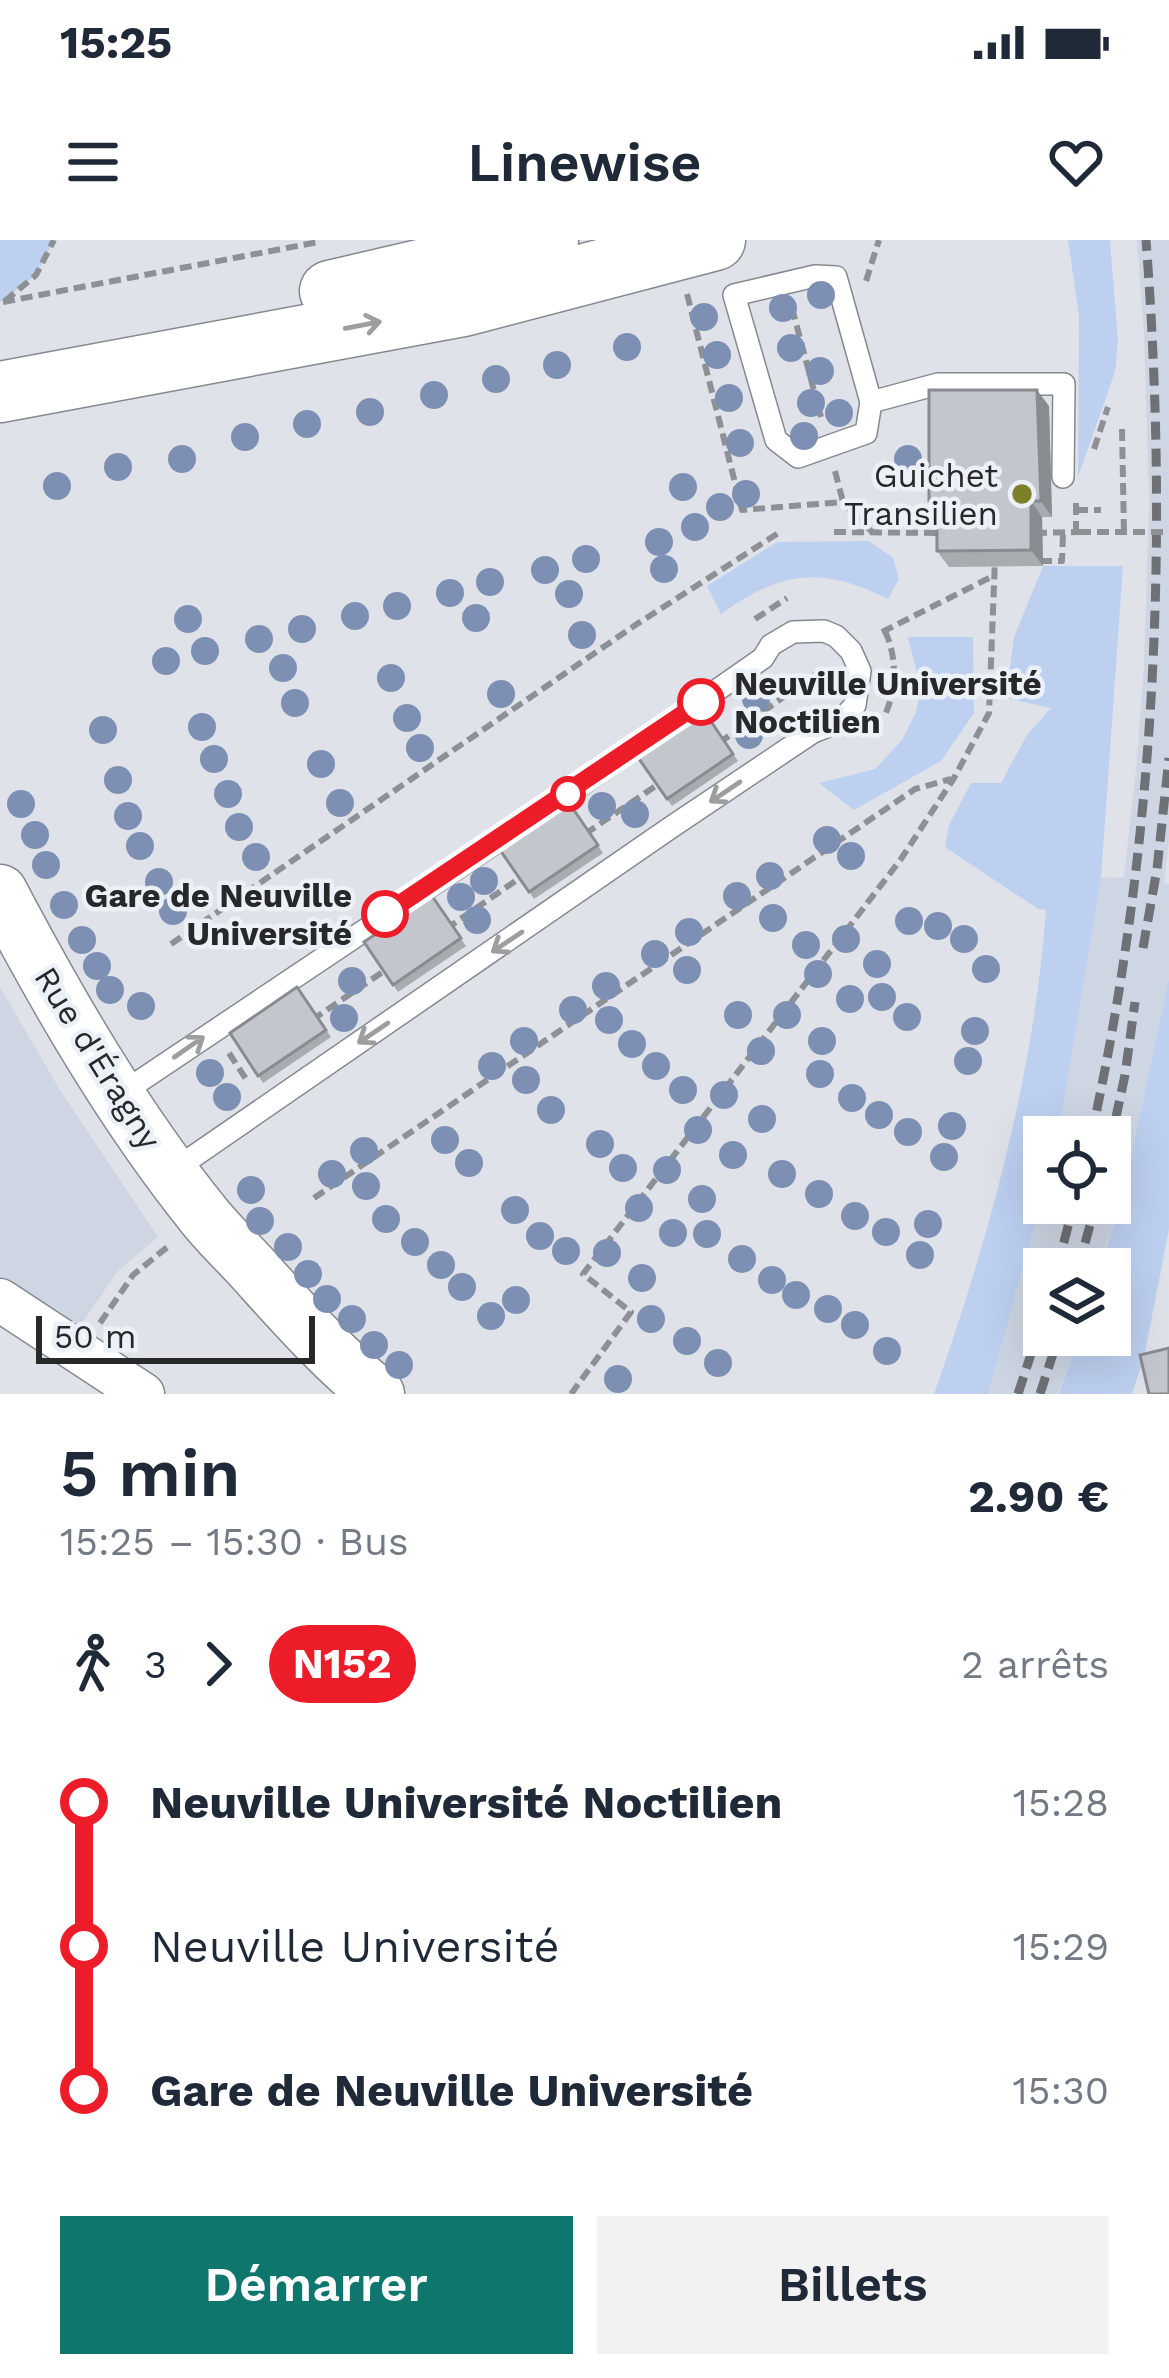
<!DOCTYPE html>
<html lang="fr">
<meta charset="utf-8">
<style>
:root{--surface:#fff;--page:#f2f2f3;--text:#1f2937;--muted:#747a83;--accent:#0f766e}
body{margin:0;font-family:"Work Sans",sans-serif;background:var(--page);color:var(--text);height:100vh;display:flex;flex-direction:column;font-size:45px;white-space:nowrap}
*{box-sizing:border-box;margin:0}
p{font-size:39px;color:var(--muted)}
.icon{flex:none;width:66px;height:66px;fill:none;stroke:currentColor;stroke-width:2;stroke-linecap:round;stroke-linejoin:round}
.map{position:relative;height:1154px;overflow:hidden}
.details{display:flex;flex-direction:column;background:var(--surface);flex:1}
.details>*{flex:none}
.badge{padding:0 24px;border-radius:39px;font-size:42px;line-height:78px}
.fabs{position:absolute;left:1023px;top:876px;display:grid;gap:24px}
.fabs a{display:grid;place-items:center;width:108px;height:108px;border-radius:0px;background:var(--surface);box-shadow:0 12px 48px #0002;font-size:60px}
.scale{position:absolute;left:36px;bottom:30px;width:279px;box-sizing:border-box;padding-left:12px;border:6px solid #26282a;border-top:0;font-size:33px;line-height:42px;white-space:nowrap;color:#26282a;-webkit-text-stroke:9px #ecf0f7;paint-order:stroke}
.map>.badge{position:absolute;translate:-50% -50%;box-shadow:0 0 0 6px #fff}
.legs{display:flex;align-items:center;gap:18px;height:132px;padding:0 60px;font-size:39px}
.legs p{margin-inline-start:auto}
.headline{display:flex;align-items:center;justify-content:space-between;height:204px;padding:0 60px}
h1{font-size:66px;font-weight:600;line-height:90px}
.primary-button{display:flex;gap:24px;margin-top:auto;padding:24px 60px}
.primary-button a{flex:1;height:138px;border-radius:0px;background:var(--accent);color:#fff;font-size:48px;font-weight:600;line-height:138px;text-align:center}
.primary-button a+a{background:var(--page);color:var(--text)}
ul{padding:0 60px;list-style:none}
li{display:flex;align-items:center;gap:42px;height:144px;font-size:45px}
li i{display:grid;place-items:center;width:18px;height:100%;margin:0 15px;background:currentColor}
li i::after{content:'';width:30px;height:30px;margin:-15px;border:9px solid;border-radius:50%;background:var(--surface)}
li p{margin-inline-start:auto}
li:first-child i{background:linear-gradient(#0000 50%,currentColor 0)}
li:last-child i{background:linear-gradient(currentColor 50%,#0000 0)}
.status{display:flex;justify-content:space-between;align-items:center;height:84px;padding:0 60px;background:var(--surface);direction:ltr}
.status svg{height:33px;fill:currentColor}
header{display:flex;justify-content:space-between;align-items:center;height:156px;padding:0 60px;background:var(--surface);font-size:54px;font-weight:600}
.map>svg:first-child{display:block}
</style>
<div class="status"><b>15:25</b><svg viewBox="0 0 49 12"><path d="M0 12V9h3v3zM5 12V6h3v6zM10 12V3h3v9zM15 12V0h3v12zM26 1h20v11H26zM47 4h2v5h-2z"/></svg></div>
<header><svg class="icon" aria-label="menu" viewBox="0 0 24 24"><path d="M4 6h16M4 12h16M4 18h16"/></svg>Linewise<svg class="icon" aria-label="heart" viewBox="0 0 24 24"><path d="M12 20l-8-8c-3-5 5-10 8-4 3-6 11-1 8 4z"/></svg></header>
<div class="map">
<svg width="1169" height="1154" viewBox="0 0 1169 1154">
<rect width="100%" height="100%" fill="#dfe3e9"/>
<g fill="#ced6e3">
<path d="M 1137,0 L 1169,0 L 1169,601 L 1164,643 L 1169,644 L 1169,738 L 1123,955 L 1099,1029 L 1044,1029 L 1044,1095 L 1079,1095 L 1058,1154 L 988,1154 L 1044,954 L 1044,963 L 1110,963 L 1110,897 L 1058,897 L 1101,638 L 1124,637 L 1137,520 L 1144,424 L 1149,264 L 1144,96 Z"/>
<path d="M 0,747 L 60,850 L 158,997 L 117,1032 L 73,1096 L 0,1059 Z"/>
</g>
<g fill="#bdd0f0">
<path d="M 0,0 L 54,0 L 36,35 L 0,62 Z"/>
<path d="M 1068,0 L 1110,0 L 1118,101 L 1115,132 L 1078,237 L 1079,76 Z"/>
<path d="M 869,301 L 893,318 L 899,339 L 888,359 C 822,326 782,330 721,374 L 707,346 L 777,302 Z"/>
<path d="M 1043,326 L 1123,326 L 1101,638 L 1058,897 L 1044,897 L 1044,954 L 988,1154 L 934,1154 C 989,999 1034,834 1046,670 L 1038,669 L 945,607 L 949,585 L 971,543 L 1001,543 L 1027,495 L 1051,468 L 1006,458 L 1014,397 Z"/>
<path d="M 908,397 L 973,397 L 974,473 L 941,521 L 854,570 L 819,543 L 875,529 L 902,500 L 916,472 L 921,449 Z"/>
<path d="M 1169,738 L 1169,989 L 1144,1117 L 1132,1154 L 1059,1154 L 1079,1095 L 1110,1095 L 1110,1029 L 1100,1029 L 1123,955 Z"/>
</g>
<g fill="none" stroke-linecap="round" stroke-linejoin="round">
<defs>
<g id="service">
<path d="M 815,36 L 836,37 L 871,162 L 866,193 L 798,217 L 776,200 L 734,55 Z"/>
<path d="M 871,162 L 938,144 L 1064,144 L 1063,237"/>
<path d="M 119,855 L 565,556 L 763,418 L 771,405 L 793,392 L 824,391 L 836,396 L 851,411 L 860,431 L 855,465 L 841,481 L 813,492 L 670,588 L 171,932"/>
</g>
<path id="minor" d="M 0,1060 L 143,1154"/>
<path id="tertiary" d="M 0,652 C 59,764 125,878 205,977 C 222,998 243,1017 261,1038 C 298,1079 334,1119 377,1154"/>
<g id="secondary">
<path d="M 330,51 L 548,0"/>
<path d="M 0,152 L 463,66 L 715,0"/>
</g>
</defs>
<use href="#service" stroke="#85898f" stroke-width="24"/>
<use href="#minor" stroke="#85898f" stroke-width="45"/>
<use href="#tertiary" stroke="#85898f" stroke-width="57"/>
<use href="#secondary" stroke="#85898f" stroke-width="63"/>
<g stroke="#8d9195" stroke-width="6" stroke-dasharray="12 6" stroke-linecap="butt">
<path d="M 866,41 L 879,0"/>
<path d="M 687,54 L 742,270 L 843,262 L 873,293"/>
<path d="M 5,61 L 36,35 L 54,0"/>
<path d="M 3,62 L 318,2"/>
<path d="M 792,68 L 821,177"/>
<path d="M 1122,189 L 1124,293"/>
<path d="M 1094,209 L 1108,167"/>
<path d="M 835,231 L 843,262"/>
<path d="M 1076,270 L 1101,270"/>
<path d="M 834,292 L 944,293"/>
<path d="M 1035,293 L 1079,292"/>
<path d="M 1076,293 L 1076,261"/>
<path d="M 1040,321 L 1062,321 L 1063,293"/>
<path d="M 755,379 L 787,358"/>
<path d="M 885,391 C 897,417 897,448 885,475"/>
<path d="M 882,392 L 993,336"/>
<path d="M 719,503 L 820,431"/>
<path d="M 585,594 L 663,541"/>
<path d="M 446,689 L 524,635"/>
<path d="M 171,704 L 637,384 L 780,292"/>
<path d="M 312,780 L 390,727"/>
<path d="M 229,813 L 248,842"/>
<path d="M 314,958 L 915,549 L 951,539"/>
<path d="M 100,1083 L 133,1035 L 171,1004"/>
<path d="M 571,1154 L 631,1072 L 583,1034 L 901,619 L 954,538 L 989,473 L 995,319"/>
</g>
<use href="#service" stroke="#fff" stroke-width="21"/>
<use href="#minor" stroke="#fff" stroke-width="42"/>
<use href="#tertiary" stroke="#fff" stroke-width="54"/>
<use href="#secondary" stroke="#fff" stroke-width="60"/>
<g stroke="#6e7175" stroke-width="9" stroke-dasharray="18 9" stroke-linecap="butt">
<path d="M 1143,708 L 1157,629 L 1169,518"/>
<path d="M 1091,897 C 1156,603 1169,300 1146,0"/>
<path d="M 1110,905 L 1125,835 L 1135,762"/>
<path d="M 1057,1029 L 1074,963"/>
<path d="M 1078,1029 L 1096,963"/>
<path d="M 1018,1154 L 1044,1074"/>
<path d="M 1040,1154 L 1059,1095"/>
</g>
<path stroke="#8d9195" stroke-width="6" stroke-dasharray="12 6" stroke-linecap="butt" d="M 1079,292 L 1169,292"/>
</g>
<g fill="#7d90b4">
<circle cx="821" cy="55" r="14"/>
<circle cx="783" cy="68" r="14"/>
<circle cx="704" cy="77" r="14"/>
<circle cx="627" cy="107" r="14"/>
<circle cx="791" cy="108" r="14"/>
<circle cx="717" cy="115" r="14"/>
<circle cx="557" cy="125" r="14"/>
<circle cx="820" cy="131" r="14"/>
<circle cx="496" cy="139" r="14"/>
<circle cx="434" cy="155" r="14"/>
<circle cx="729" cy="158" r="14"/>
<circle cx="811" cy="163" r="14"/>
<circle cx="370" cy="172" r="14"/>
<circle cx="839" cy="173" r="14"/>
<circle cx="307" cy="184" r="14"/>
<circle cx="804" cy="196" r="14"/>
<circle cx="245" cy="197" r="14"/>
<circle cx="740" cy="203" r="14"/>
<circle cx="182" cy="219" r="14"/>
<circle cx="908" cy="219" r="14"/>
<circle cx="118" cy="227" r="14"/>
<circle cx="57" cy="246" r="14"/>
<circle cx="683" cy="247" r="14"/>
<circle cx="746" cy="254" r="14"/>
<circle cx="720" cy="267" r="14"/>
<circle cx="695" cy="287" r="14"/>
<circle cx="659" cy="302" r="14"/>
<circle cx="586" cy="319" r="14"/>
<circle cx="664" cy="329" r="14"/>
<circle cx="545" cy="330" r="14"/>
<circle cx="490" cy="342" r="14"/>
<circle cx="450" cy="353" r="14"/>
<circle cx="569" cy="354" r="14"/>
<circle cx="397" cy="366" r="14"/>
<circle cx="355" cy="376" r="14"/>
<circle cx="476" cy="378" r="14"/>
<circle cx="188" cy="379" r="14"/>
<circle cx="302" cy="389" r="14"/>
<circle cx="582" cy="395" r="14"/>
<circle cx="259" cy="399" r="14"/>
<circle cx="205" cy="411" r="14"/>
<circle cx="166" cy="421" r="14"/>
<circle cx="283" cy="428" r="14"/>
<circle cx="391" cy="438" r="14"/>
<circle cx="501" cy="454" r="14"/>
<circle cx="756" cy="459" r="14"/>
<circle cx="295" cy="463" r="14"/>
<circle cx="407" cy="478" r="14"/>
<circle cx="202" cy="487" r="14"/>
<circle cx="103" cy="490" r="14"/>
<circle cx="749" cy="495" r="14"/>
<circle cx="420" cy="508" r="14"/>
<circle cx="214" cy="519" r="14"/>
<circle cx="321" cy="524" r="14"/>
<circle cx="118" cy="540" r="14"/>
<circle cx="228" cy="554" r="14"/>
<circle cx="340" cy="563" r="14"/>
<circle cx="21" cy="564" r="14"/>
<circle cx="602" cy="566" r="14"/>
<circle cx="635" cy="574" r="14"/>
<circle cx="128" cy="576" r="14"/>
<circle cx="239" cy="587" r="14"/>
<circle cx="35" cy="595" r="14"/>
<circle cx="827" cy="600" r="14"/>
<circle cx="140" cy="606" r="14"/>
<circle cx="851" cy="616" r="14"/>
<circle cx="256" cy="617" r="14"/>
<circle cx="46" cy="625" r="14"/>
<circle cx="770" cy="636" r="14"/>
<circle cx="484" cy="641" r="14"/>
<circle cx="159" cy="642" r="14"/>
<circle cx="737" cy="656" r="14"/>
<circle cx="461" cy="657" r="14"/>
<circle cx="64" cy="665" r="14"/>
<circle cx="173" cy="671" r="14"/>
<circle cx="773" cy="678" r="14"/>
<circle cx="477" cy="680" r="14"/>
<circle cx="909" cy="681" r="14"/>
<circle cx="938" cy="686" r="14"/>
<circle cx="689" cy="692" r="14"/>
<circle cx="846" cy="699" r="14"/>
<circle cx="964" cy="699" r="14"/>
<circle cx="82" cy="700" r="14"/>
<circle cx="806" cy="705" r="14"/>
<circle cx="655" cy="714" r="14"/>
<circle cx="877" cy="724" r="14"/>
<circle cx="97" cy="726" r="14"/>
<circle cx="986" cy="729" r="14"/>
<circle cx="687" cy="730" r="14"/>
<circle cx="818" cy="734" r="14"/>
<circle cx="352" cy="741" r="14"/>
<circle cx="606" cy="746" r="14"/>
<circle cx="110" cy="750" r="14"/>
<circle cx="882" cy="757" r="14"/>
<circle cx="850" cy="759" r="14"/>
<circle cx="141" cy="766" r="14"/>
<circle cx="573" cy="770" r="14"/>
<circle cx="738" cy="775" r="14"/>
<circle cx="787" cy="775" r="14"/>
<circle cx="907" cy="777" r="14"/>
<circle cx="344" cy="778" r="14"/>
<circle cx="609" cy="780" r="14"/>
<circle cx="975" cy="791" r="14"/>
<circle cx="524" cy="801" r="14"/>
<circle cx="822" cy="801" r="14"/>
<circle cx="632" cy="804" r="14"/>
<circle cx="761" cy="811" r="14"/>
<circle cx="968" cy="821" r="14"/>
<circle cx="492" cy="826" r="14"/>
<circle cx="656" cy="826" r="14"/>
<circle cx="210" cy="833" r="14"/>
<circle cx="820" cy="834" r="14"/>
<circle cx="526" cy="840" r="14"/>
<circle cx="683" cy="850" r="14"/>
<circle cx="724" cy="855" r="14"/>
<circle cx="227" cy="857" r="14"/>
<circle cx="852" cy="858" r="14"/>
<circle cx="551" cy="870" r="14"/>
<circle cx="879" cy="875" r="14"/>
<circle cx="762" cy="879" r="14"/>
<circle cx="952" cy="886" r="14"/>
<circle cx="698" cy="890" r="14"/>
<circle cx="908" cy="892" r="14"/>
<circle cx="445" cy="900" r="14"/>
<circle cx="600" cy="904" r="14"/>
<circle cx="364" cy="911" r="14"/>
<circle cx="733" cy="915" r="14"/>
<circle cx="944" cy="917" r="14"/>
<circle cx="469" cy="923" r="14"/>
<circle cx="623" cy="928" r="14"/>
<circle cx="667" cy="930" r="14"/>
<circle cx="332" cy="934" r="14"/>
<circle cx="782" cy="934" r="14"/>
<circle cx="366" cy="946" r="14"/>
<circle cx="251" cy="950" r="14"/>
<circle cx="819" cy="954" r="14"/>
<circle cx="702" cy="959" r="14"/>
<circle cx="639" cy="968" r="14"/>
<circle cx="515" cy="970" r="14"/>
<circle cx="855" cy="976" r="14"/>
<circle cx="386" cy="979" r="14"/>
<circle cx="260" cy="981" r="14"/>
<circle cx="928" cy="984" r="14"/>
<circle cx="886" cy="992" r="14"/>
<circle cx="673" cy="993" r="14"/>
<circle cx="707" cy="994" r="14"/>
<circle cx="540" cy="996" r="14"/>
<circle cx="415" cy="1002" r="14"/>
<circle cx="288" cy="1007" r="14"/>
<circle cx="566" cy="1011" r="14"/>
<circle cx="607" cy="1013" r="14"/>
<circle cx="920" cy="1015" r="14"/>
<circle cx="742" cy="1019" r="14"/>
<circle cx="441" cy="1025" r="14"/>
<circle cx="308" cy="1034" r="14"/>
<circle cx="642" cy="1038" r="14"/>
<circle cx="772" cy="1040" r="14"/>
<circle cx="462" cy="1047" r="14"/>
<circle cx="796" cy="1055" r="14"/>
<circle cx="327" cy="1059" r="14"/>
<circle cx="516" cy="1060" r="14"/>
<circle cx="828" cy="1069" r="14"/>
<circle cx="491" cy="1076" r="14"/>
<circle cx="352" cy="1079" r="14"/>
<circle cx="651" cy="1079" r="14"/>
<circle cx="855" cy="1085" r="14"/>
<circle cx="687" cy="1101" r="14"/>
<circle cx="374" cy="1105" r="14"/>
<circle cx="887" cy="1111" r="14"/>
<circle cx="718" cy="1123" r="14"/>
<circle cx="399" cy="1125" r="14"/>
<circle cx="618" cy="1139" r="14"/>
</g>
<g fill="#a8abb0">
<path d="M 1049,166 L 1052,277 L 1042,277 L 1043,326 L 949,327 L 937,311 L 937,273 L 929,261 Z"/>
<path d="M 704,471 L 738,521 L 672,566 L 637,516 Z"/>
<path d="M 569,563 L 603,613 L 534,659 L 500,610 Z"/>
<path d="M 432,656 L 466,706 L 398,752 L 364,702 Z"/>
<path d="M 297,747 L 331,797 L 263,843 L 230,793 Z"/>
</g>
<g fill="#888b90">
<path d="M 1037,150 L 1049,166 L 1052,277 L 1041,261 Z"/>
<path d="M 1031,261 L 1042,277 L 1043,326 L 1031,310 Z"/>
</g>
<g fill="#c3c7cd" stroke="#888b90" stroke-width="3">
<path d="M 929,150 L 1037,150 L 1041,261 L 1031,261 L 1031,310 L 937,311 L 937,262 L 929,261 Z"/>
<path d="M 704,471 L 733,514 L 667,559 L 637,516 Z"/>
<path d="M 569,563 L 598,605 L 529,652 L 500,610 Z"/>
<path d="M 432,656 L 461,698 L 393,745 L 364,702 Z"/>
<path d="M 297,747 L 326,790 L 258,836 L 230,793 Z"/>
<path d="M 1169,1108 L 1169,1154 L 1149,1154 L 1140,1115 Z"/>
</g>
<defs><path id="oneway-shaft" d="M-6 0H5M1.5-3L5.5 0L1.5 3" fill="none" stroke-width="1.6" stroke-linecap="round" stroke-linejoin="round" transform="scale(3)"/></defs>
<g stroke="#9d9e9f">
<use href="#oneway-shaft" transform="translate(363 85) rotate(-11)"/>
<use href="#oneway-shaft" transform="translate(725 552) rotate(146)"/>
<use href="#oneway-shaft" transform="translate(507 702) rotate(146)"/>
<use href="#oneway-shaft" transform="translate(373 793) rotate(146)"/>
<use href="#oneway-shaft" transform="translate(189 807) rotate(-35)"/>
</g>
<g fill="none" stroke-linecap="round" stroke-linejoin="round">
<defs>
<path id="line-1" d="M 385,674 L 701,462"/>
</defs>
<use href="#line-1" stroke="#fff" stroke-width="27"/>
<use href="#line-1" stroke="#ed1c29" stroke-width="18"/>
</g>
<circle fill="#7d7f29" stroke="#ecf0f7" stroke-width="4.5" cx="1022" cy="254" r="12"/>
<g fill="#fff" stroke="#ed1c29" stroke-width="6">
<circle cx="701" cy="462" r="21"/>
<circle cx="568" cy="554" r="15"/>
<circle cx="385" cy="674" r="21"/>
</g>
<g text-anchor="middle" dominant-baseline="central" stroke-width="9" stroke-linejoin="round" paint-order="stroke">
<g font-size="33" fill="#26282a" stroke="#ecf0f7" text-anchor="end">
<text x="998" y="235">Guichet<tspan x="998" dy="38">Transilien</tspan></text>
</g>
<g font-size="33" font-weight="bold" fill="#26282a" stroke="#ecf0f7" text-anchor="start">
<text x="734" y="443">Neuville Université<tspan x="734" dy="38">Noctilien</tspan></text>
<text x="352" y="655" text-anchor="end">Gare de Neuville<tspan x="352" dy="38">Université</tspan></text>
</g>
<g font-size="33" fill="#26282a" stroke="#ecf0f7">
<text transform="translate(98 818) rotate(58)">Rue d'Éragny</text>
</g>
</g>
</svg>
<div class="fabs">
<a><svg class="icon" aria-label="locate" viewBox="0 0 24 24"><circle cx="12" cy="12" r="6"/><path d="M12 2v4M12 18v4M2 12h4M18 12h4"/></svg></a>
<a><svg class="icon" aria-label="layers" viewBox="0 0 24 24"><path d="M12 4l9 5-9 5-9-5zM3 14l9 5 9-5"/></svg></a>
</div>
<div class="scale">50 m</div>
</div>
<section class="details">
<div class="headline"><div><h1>5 min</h1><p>15:25 – 15:30 · Bus</p></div><b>2.90 €</b></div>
<div class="legs"><svg class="icon" aria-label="walk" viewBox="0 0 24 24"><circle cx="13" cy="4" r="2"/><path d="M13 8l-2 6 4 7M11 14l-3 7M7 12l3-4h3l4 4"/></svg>3<svg class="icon" aria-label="forward" viewBox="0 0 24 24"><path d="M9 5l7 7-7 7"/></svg><b class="badge" style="background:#ed1c29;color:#fff">N152</b><p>2 arrêts</p></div>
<ul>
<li><i style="color:#ed1c29"></i><b>Neuville Université Noctilien</b><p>15:28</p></li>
<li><i style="color:#ed1c29"></i><span>Neuville Université</span><p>15:29</p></li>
<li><i style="color:#ed1c29"></i><b>Gare de Neuville Université</b><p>15:30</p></li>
</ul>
<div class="primary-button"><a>Démarrer</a><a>Billets</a></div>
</section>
